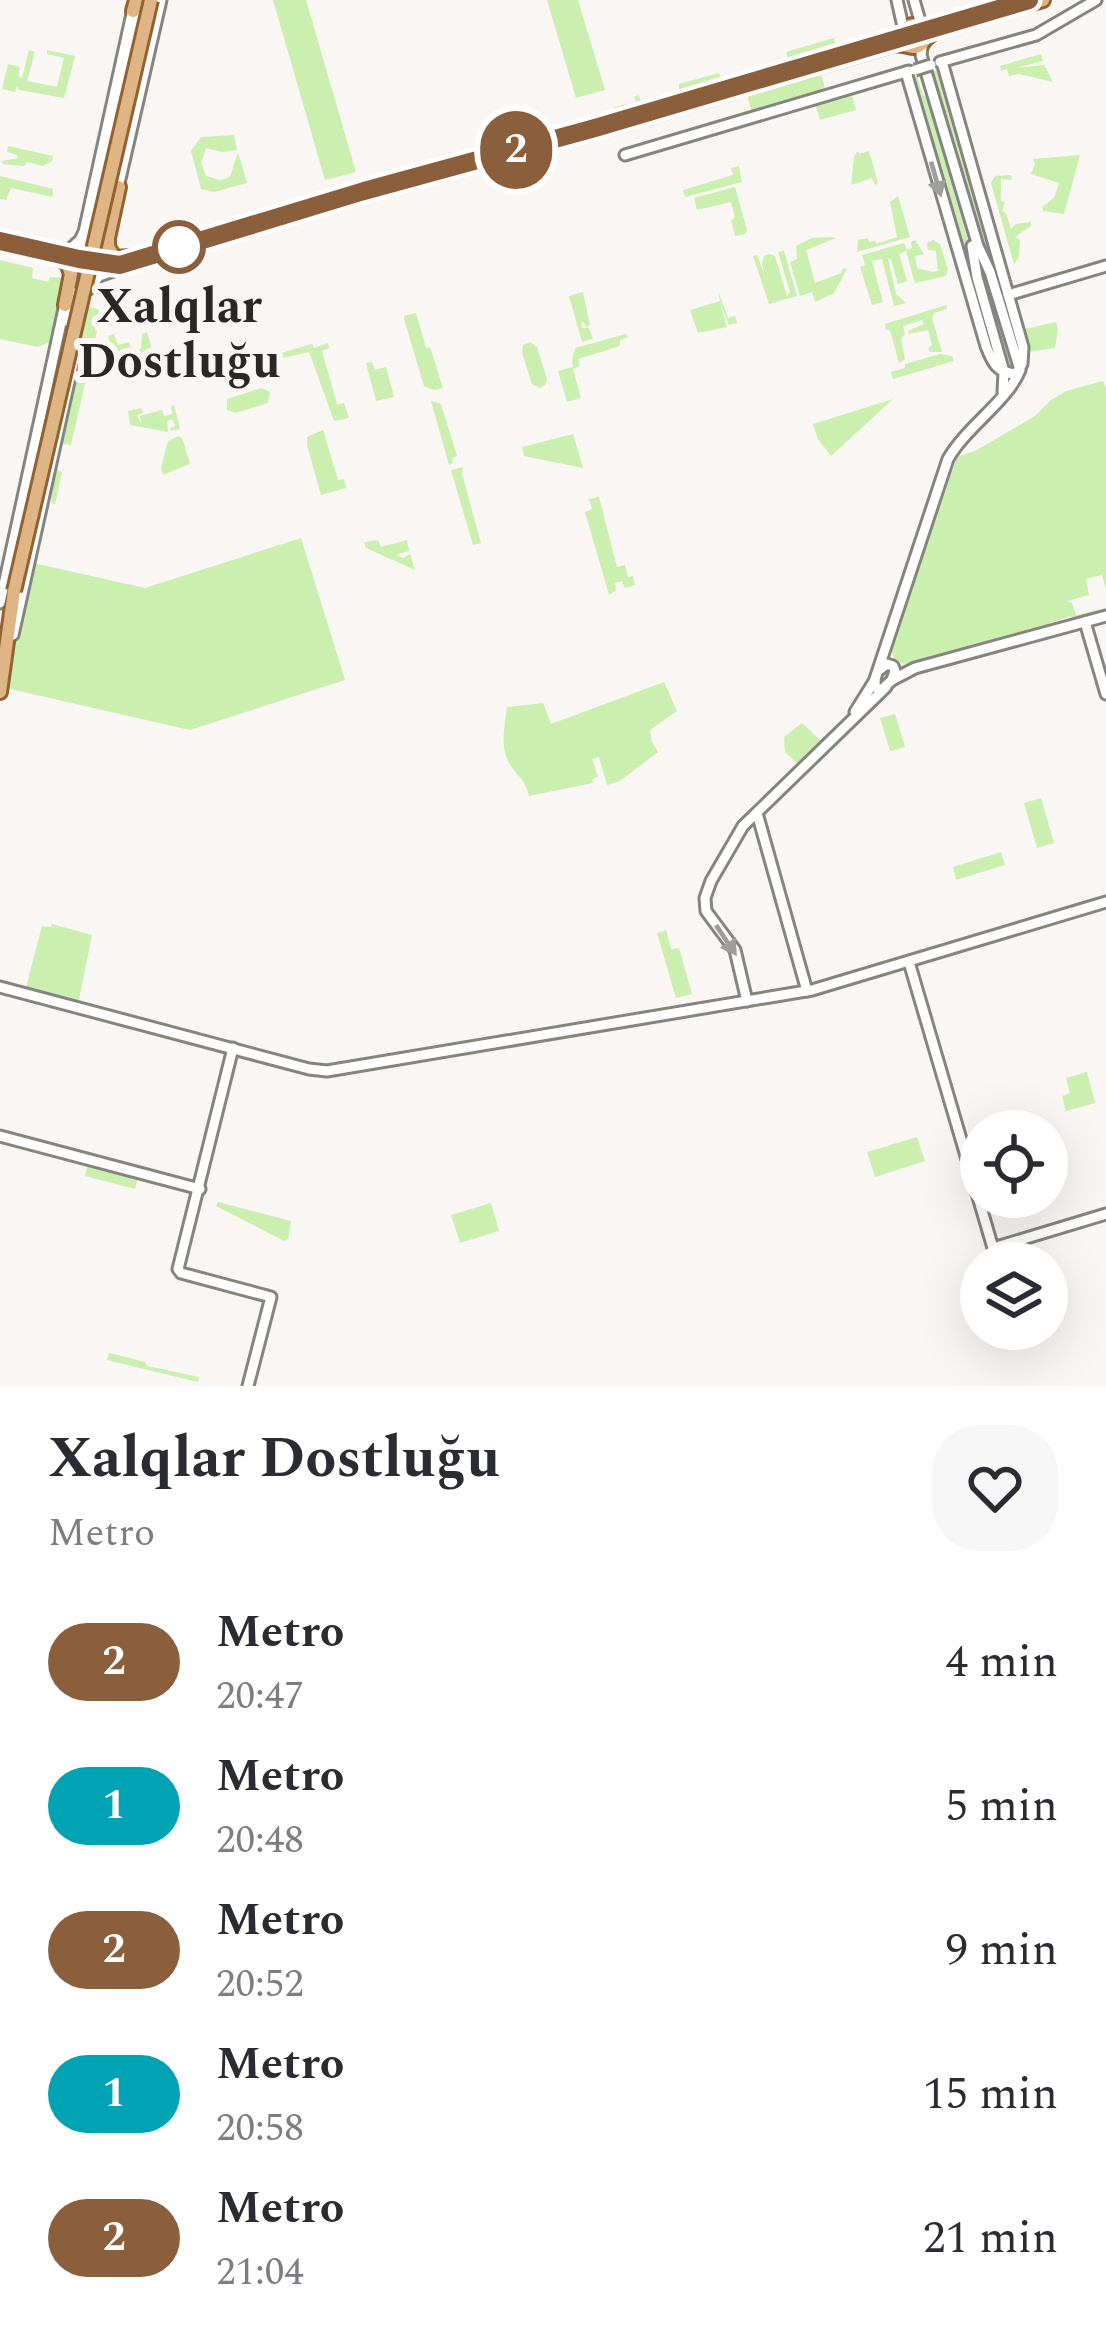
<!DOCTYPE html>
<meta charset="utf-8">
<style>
:root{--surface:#fff;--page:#f7f7f7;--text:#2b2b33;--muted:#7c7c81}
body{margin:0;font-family:Spectral,serif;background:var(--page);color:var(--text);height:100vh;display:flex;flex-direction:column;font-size:45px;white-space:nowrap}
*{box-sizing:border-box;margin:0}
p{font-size:39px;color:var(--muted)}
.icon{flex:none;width:66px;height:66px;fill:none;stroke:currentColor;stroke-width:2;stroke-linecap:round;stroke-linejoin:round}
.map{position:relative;height:1386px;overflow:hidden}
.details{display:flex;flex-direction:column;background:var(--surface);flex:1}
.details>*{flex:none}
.badge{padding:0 24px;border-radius:39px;font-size:42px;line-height:78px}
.tools{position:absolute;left:960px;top:1110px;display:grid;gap:24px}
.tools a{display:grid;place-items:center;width:108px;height:108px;border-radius:50%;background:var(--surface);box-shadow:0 12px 48px #0002;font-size:60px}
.map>.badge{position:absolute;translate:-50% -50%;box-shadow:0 0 0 6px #fff}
.round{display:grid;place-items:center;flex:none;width:126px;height:126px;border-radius:48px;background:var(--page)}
.head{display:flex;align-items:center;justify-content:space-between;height:204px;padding:0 48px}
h1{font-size:57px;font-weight:700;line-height:90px}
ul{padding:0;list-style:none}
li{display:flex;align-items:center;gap:36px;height:144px;padding:0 48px}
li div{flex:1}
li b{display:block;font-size:45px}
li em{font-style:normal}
li .badge{min-width:132px;font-weight:700;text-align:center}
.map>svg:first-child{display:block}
</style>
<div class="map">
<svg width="1106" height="1386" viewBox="0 0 1106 1386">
<rect width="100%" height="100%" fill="#f9f6f3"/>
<g fill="#caefae">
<path d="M 273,0 L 306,0 L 356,172 L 325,180 Z"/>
<path d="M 547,0 L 578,0 L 605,90 L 576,98 Z"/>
<path d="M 834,38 L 837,51 L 790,65 L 786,52 Z"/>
<path d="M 29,50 L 35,52 L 27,81 L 57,87 L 64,58 L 47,54 L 47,50 L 75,56 L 64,98 L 19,90 L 17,86 L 15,92 L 2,89 L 8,64 L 20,67 L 18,76 L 22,78 Z"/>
<path d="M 1041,54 L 1043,61 L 1016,68 L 1044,65 L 1053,82 L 1019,74 L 1009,76 L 1007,69 L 1001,71 L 1000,66 Z"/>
<path d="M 937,70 L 939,75 L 943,74 L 998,271 L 993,272 L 980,246 L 936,96 L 938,90 L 932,71 Z"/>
<path d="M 820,71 L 826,91 L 752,113 L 746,91 Z"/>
<path d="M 719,73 L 721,78 L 732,74 L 733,82 L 626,112 L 618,112 L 614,107 L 636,102 L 634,97 L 638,95 L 641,100 L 679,90 L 679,84 Z"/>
<path d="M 917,75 L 923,95 L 927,98 L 970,248 L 973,279 L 968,280 L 910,78 Z"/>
<path d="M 852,96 L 856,110 L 820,120 L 816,106 Z"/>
<path d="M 234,135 L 237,150 L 222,152 L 206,148 L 201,163 L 206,176 L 220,180 L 230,177 L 238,152 L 247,183 L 214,192 L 201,189 L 191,151 L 201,137 Z"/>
<path d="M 8,146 L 53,156 L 52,161 L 43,166 L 27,162 L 24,166 L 3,164 L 2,161 L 18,158 L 17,155 L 7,152 Z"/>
<path d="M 858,151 L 859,154 L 869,151 L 878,183 L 875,185 L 872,178 L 851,185 L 854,157 Z"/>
<path d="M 1080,155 L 1064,214 L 1043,211 L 1042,207 L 1054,198 L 1059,183 L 1031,174 L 1035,164 L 1033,159 Z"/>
<path d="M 739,166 L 742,182 L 685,197 L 683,190 L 733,175 L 731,168 Z"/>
<path d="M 1011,175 L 1012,180 L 1001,179 L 1001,201 L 1005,202 L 1002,211 L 1006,213 L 1011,229 L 1016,224 L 1031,222 L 1031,226 L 1015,237 L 1020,240 L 1019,257 L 1014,264 L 991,183 L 995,176 Z"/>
<path d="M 0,176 L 53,189 L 53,197 L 11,188 L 6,200 L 0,199 Z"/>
<path d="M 735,187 L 747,230 L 745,234 L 735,236 L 731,220 L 735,217 L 731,202 L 697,210 L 694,198 Z"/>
<path d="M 898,196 L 910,237 L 857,252 L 858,240 L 868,238 L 869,242 L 875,241 L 876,244 L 897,237 L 890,202 Z"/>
<path d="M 831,237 L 836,238 L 806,250 L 815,283 L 841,273 L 843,268 L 847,269 L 834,293 L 815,302 L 812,292 L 800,296 L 790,262 L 797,259 L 796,246 L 812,238 Z"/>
<path d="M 915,240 L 924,254 L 915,256 L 917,268 L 932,272 L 938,271 L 936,251 L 928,250 L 927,243 L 933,240 L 940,244 L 948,270 L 946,276 L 915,283 L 906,251 L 899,254 L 907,281 L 898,284 L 891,259 L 888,259 L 896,294 L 906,303 L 894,306 L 882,259 L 872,261 L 883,302 L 872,305 L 860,267 L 865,265 L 862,255 L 904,243 L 907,250 L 912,248 L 911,242 Z"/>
<path d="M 784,251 L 797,296 L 769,304 L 753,256 L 757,255 L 764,274 L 762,263 L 764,256 L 769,254 L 775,256 L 787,296 L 790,292 L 778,252 Z"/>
<path d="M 0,260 L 33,268 L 32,278 L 48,282 L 50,277 L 66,278 L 51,344 L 47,343 L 38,347 L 0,339 Z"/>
<path d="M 983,274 L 987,275 L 1015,363 L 1014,369 L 1006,368 L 981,277 Z"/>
<path d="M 718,291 L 728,318 L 735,316 L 737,323 L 729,325 L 720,302 L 727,327 L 698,333 L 690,310 L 720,301 Z"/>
<path d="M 583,292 L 590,325 L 586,327 L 584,322 L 581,323 L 582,328 L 589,328 L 593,339 L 582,342 L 569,296 Z"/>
<path d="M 946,305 L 947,309 L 934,313 L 932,318 L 942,352 L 930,352 L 928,348 L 932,345 L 928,330 L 909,334 L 908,331 L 924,324 L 922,320 L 903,326 L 905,334 L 901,339 L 905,359 L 899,363 L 890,330 L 886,330 L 885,324 Z"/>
<path d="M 88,306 L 99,310 L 95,330 L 97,331 L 71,445 L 62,444 L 56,470 L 62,472 L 55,505 L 52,503 L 49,487 Z"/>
<path d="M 416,313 L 426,348 L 430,347 L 443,388 L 434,390 L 424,386 L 404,319 L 404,316 Z"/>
<path d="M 1056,322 L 1058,329 L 1055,348 L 1028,352 L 1025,329 Z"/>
<path d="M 147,332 L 154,357 L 116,367 L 108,336 L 114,334 L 118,345 L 129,342 L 132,352 L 141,349 L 142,334 Z"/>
<path d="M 626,334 L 628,337 L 620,340 L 620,346 L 578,359 L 580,366 L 573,369 L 581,398 L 567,402 L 558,371 L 573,367 L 572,360 L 575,348 Z"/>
<path d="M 530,342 L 537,347 L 547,379 L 545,385 L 540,388 L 532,384 L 522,353 L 523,345 Z"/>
<path d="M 328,343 L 329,348 L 322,351 L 337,404 L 344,403 L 349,418 L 334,421 L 309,352 L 282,358 L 281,353 L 312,344 L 314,348 Z"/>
<path d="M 940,354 L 952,356 L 954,361 L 893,379 L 891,372 L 905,368 L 905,364 Z"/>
<path d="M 372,362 L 375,370 L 386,367 L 394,397 L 376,401 L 366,363 Z"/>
<path d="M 1103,381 L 1106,388 L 1106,590 L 1102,575 L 1086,579 L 1089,595 L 1067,601 L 1072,603 L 1076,615 L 1098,610 L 1099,616 L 1091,618 L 1086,615 L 1082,621 L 1074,623 L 1071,616 L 1049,623 L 1049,627 L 913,665 L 896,662 L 891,651 L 957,457 L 977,450 L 1035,416 L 1051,400 L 1066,391 Z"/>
<path d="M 261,388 L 270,392 L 268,403 L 235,413 L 227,410 L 227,399 Z"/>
<path d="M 893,399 L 831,456 L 818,439 L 813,424 Z"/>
<path d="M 431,401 L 441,404 L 457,456 L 452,458 L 453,463 L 449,465 Z"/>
<path d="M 174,405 L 180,429 L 171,431 L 170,428 L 175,426 L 173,419 L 167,421 L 168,432 L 130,425 L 128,411 L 141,408 L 143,413 L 137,415 L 141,424 L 140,416 L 162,410 L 164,416 L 172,414 L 171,406 Z"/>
<path d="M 323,430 L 338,480 L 344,479 L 346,488 L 321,495 L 307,445 L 307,437 Z"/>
<path d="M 573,434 L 583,468 L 524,456 L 522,447 Z"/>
<path d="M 179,436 L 183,440 L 190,464 L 163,475 L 161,468 L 168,441 Z"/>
<path d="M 463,467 L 462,474 L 481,543 L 473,545 L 451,470 Z"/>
<path d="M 599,497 L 617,567 L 625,565 L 628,577 L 633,576 L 635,585 L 625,588 L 622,581 L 615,583 L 616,590 L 609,595 L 585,512 L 592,509 L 589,499 Z"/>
<path d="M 301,538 L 345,680 L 190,730 L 6,688 L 33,563 L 145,588 Z"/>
<path d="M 378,540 L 381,547 L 407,540 L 409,551 L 396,555 L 403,558 L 410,554 L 415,570 L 366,548 L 364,542 Z"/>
<path d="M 664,682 L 677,711 L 650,730 L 652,742 L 658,752 L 620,781 L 607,785 L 599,757 L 592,759 L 598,777 L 592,779 L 593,783 L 529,796 C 526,779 516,776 508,761 C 500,745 505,724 507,707 L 543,703 L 551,724 Z"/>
<path d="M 895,714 L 905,747 L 890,751 L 880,718 Z"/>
<path d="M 802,723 L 821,741 L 798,764 L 785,752 L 784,737 Z"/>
<path d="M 1041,798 L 1054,843 L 1037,848 L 1024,803 Z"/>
<path d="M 1001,852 L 1005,865 L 956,880 L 953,867 Z"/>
<path d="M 52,924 L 92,935 L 78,1004 L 25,991 L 42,926 L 51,927 Z"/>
<path d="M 666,930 L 671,949 L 679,948 L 692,994 L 676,998 L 657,933 Z"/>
<path d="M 1087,1072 L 1095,1103 L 1066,1111 L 1062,1096 L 1070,1093 L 1066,1078 Z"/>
<path d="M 917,1137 L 925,1161 L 875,1177 L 867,1152 Z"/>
<path d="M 88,1164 L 138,1178 L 135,1189 L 85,1176 Z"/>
<path d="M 218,1202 L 291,1221 L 288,1239 L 284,1241 L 216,1206 Z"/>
<path d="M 491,1203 L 499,1231 L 460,1243 L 451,1215 Z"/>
<path d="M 109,1353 L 145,1362 L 147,1366 L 199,1377 L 198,1382 L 107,1360 Z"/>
</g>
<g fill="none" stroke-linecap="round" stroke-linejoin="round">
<defs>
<g id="secondary">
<path d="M 897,0 L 904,31"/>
<path d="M 914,0 L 922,28"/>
<path d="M 940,62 L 1036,35 L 1096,0"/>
<path d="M 906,72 L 986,346 C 992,362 997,373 1016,374 L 1022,364 L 1023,347 L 942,62"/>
<path d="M 625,155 L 909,71"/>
<path d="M 117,192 L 161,0"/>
<path d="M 97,206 L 142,0"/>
<path d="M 84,232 L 85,243 L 96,246"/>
<path d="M 972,246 L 977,277 L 1004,372 L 1003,392"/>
<path d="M 51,250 L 70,249 L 80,240 L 84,232 L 133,9"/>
<path d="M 89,289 L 99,276 L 120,269"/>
<path d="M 1008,295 L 1106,266"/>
<path d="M 67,321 L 77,292"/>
<path d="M 0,603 L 65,304"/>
<path d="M 1085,622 L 1106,694"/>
<path d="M 13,635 L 74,359"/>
<path d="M 878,671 L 887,664 L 893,666 L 895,671 L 892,680 L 881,690 L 875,687 L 875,679 L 948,459 C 967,426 1007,402 1020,370 L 990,272 L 978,246 L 927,75 L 921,55 L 923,41"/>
<path d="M 892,680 L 915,668 L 1106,616"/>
<path d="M 855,712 L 875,680"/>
<path d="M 757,813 L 807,991"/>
<path d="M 909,962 L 993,1248 L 1106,1214"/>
<path d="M 0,987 L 309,1069 L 327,1071 L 812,990 L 1106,902"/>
<path d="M 747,1001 L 735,950 L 706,911 L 705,898 L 711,881 L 743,826 L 886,687"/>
<path d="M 233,1048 L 178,1269 L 181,1273 L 271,1297 L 248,1386"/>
<path d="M 0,1136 L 200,1189"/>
</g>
<g id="primary">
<path d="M 133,11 L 136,0"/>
<circle cx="914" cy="36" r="11"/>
<path d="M 923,41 L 934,32 L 1043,0"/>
<path d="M 119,187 L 108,238 L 108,247 L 115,258 L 131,257"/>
<path d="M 0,244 L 101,265 L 124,266 L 364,194 L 616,126 L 895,44 L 910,46"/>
<path d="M 60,259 L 67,263 L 71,274 L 65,305"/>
<path d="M 0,692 L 14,591"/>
</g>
</defs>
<use href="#secondary" stroke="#868481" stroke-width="15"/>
<use href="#primary" stroke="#93632f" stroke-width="18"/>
<use href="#secondary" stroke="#fff" stroke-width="9"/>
<use href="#primary" stroke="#e0b585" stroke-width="12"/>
<defs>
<path id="secondary-bridge" d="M 915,70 L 931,65"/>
<path id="primary-bridge" d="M 14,591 L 151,0"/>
</defs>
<use href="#secondary-bridge" stroke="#868481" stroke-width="15" stroke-linecap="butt"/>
<use href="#primary-bridge" stroke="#93632f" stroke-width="18" stroke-linecap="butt"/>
<use href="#secondary-bridge" stroke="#fff" stroke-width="9"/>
<use href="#primary-bridge" stroke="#e0b585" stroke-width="12"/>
</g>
<defs><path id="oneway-solid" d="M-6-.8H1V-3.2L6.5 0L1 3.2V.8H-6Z" transform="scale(3)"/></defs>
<g fill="#9f9e9e">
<use href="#oneway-solid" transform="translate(936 179) rotate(74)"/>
<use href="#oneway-solid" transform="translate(726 940) rotate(56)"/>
</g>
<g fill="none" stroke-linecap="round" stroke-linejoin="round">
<defs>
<path id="line" d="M 0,241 L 79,259 L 120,265 L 364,191 L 595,128 L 1029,0"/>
</defs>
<use href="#line" stroke="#fff" stroke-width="27"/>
<use href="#line" stroke="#8b5e3c" stroke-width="18"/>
</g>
<circle fill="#fff" stroke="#8b5e3c" stroke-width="6" cx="179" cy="247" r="24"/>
<g text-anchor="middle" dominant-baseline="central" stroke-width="12" stroke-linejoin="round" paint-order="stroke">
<g font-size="48" font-weight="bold" fill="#292827" stroke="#f9f6f3">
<text x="179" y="307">Xalqlar<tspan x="179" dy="55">Dostluğu</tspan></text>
</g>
</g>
</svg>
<div class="tools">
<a><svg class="icon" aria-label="locate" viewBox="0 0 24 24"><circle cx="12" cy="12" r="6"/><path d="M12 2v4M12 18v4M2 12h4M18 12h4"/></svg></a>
<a><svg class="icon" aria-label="layers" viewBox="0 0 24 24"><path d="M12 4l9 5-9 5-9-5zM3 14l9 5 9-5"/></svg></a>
</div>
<b class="badge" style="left:516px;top:150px;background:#8b5e3c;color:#fff">2</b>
</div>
<section class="details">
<div class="head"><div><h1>Xalqlar Dostluğu</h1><p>Metro</p></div><a class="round"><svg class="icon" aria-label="heart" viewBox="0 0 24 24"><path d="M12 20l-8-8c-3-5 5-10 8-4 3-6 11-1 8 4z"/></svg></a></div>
<ul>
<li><span class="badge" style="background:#8b5e3c;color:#fff">2</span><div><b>Metro</b><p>20:47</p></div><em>4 min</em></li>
<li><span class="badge" style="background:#00a3b4;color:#fff">1</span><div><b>Metro</b><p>20:48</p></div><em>5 min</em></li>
<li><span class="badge" style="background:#8b5e3c;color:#fff">2</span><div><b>Metro</b><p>20:52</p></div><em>9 min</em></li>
<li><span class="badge" style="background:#00a3b4;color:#fff">1</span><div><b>Metro</b><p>20:58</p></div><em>15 min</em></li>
<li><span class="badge" style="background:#8b5e3c;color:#fff">2</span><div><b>Metro</b><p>21:04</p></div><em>21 min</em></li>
</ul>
</section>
